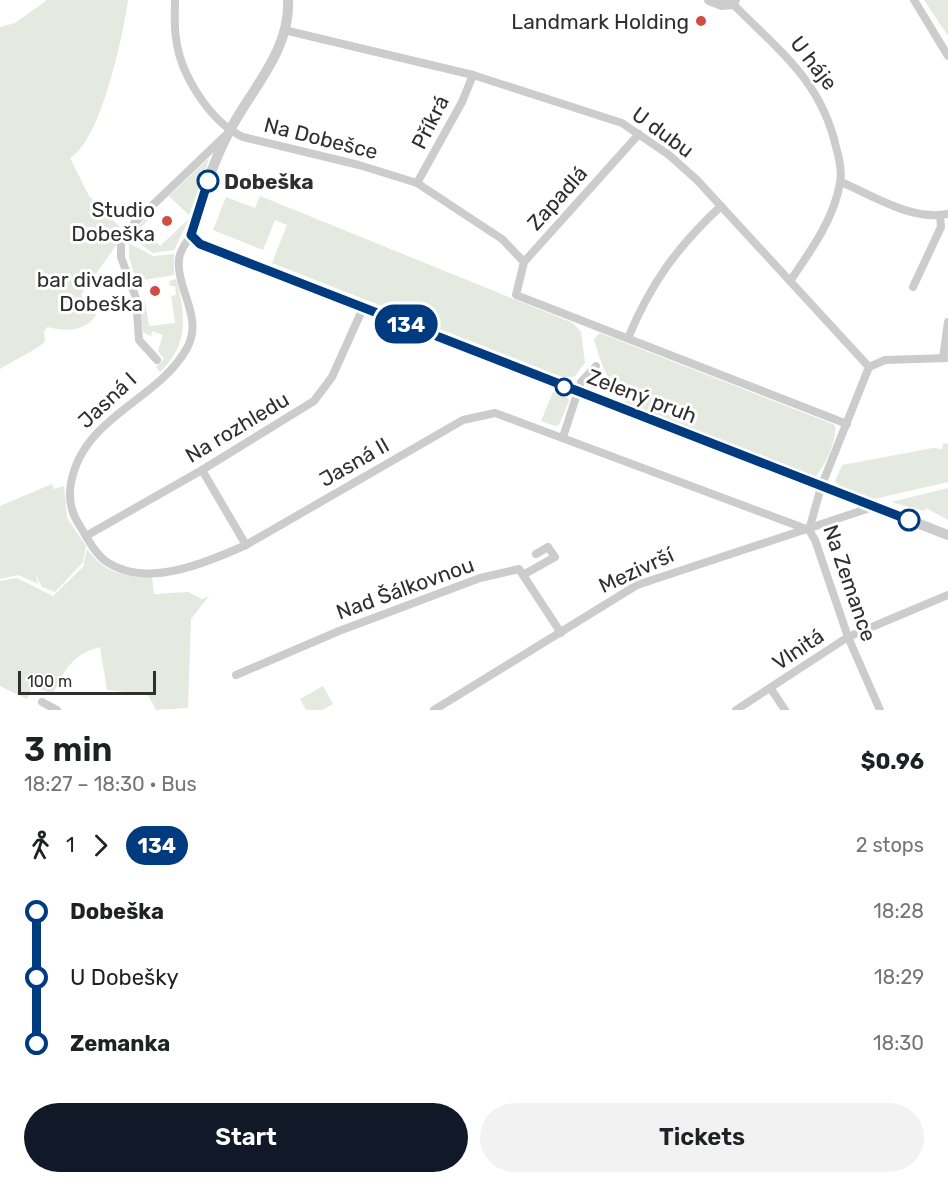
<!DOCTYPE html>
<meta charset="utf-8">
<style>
:root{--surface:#fff;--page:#f2f2f2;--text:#202124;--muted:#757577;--accent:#111827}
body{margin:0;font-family:Rubik,sans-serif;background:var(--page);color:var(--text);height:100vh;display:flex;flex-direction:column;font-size:22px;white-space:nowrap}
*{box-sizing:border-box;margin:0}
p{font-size:20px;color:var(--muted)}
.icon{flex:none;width:33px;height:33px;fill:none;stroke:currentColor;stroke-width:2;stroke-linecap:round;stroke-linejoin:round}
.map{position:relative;height:710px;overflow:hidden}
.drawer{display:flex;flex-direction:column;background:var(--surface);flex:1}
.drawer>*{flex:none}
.badge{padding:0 12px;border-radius:20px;font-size:21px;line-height:39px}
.scale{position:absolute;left:18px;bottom:15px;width:138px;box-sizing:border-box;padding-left:6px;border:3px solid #2f2f2f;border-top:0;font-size:16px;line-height:21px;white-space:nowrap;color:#2f2f2f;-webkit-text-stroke:4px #fff;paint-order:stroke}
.map>.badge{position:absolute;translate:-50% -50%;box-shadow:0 0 0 3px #fff}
.legs{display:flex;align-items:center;gap:9px;height:66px;padding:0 24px;font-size:20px}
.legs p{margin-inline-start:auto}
.overview{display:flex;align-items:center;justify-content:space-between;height:102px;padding:0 24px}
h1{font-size:33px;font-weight:600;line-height:45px}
.primary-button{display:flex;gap:12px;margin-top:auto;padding:12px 24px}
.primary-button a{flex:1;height:69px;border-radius:36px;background:var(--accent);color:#fff;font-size:24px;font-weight:600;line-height:69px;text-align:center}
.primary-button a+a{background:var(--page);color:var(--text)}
ul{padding:0 24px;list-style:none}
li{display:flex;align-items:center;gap:21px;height:66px;font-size:22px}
li i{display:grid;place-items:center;width:9px;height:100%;margin:0 8px;background:currentColor}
li i::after{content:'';width:15px;height:15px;margin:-8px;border:4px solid;border-radius:50%;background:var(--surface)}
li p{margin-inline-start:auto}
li:first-child i{background:linear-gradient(#0000 50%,currentColor 0)}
li:last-child i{background:linear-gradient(currentColor 50%,#0000 0)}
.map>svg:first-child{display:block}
</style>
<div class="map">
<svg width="948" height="710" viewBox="0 0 948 710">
<rect width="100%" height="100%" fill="#fff"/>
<g fill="#e4eadf">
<path d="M 47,0 L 128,0 C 123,35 101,141 70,158 L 89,196 L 121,228 L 122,237 L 81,295 L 96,315 C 84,333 65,331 47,327 L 44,332 L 45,341 C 41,348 10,362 0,369 L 0,27 L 15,23 Z"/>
<path d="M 924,0 L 948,0 L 948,36 Z"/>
<path d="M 209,158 L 205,172 L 200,178 L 201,183 L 189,215 L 169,196 Z"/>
<path d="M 260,196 L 573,323 L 581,332 L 585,363 L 575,376 L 565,378 L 272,263 L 287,225 L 275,220 L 263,250 L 213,230 L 226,197 L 255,208 Z"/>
<path d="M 153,211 L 155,214 L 141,227 L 160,246 L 189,219 L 174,250 L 153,253 L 129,236 Z"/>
<path d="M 129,243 L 153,256 L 174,254 L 174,275 L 144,280 L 144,286 L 138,287 L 129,257 Z"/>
<path d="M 176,279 C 186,315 189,345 160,372 L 156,367 L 164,359 L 158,351 L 163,335 L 152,331 L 151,336 L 143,332 L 140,302 L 145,301 L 149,326 L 175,323 L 171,296 L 176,295 L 175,286 L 170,286 L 169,281 Z"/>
<path d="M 600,333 L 835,425 C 837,441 826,463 816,476 L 808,475 L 632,409 C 611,391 601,365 594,339 Z"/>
<path d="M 553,392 L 568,398 L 569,401 L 559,425 L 555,426 L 541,421 Z"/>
<path d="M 943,443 L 948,444 L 948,482 L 874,499 L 839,486 L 835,481 L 842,465 L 933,448 L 942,449 Z"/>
<path d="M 52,484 L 54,489 L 64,486 L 67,518 L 86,546 L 83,562 L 55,592 L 42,587 L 35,573 L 38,584 L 18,575 L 0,579 L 0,506 Z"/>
<path d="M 948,488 L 948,520 L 926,508 L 924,511 L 891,502 Z"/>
<path d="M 87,549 C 105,574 123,576 152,577 L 154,594 L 188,592 L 202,599 L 209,596 L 191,619 L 188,708 L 156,710 L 148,695 L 107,690 L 100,647 C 72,654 64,671 53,694 L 32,686 L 27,699 L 0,686 L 0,581 L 17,578 L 53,596 L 83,567 Z"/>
<path d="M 323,686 L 333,704 L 322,710 L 306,710 L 300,699 Z"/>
</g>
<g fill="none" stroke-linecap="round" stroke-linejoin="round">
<g stroke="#ccc" stroke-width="8">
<path d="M 175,0 C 175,12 174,26 176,38 C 180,74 210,122 243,137 L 359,165 L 417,183 L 502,239 L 524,262"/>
<path d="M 914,0 L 948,56"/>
<path d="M 733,4 C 778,50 821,80 836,147 C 839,157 842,172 840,183 C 834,219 810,252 790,281"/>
<path d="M 284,30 L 473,75 L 622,123 L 669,155 L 697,180 L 869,367"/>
<path d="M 639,134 L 524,262 L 516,295 L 847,424"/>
<path d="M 841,182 C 874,196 911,221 948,214"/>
<path d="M 417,183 L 462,102 L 473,75"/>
<path d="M 191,235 C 186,243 180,250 179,259 C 176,290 204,317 187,348 C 158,401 83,416 71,483 C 68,499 71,513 80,526 C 87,538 96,555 107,562 C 147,589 208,562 246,545 L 463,420 L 495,413 L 809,530"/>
<path d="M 913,287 L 941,227 L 940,215"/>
<path d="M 628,338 C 651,283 677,247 721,206"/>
<path d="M 943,358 L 948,322"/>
<path d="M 157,360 L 139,340 L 136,298 L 121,257 L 121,241 L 135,222 L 225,136"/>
<path d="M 869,367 L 821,487 L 809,530 L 815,540 L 848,637 L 880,710"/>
<path d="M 869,367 L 885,360 L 948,358"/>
<path d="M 563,437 L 581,382 L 596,366"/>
<path d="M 202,470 L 246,545"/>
<path d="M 86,536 L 202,470 L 314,401 L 332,377 L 363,308"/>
<path d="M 523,575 L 555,557 L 548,547 L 536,554"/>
<path d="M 236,675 L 339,631 L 480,578 L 519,569 L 561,633"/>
<path d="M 771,689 L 785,710"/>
<path d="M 42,702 L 57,710"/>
<path d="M 434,710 L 637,585 L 873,507"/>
<path d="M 736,710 L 848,637 L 948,595"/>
</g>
<g stroke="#ccc" stroke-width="10">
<path d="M 288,0 C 291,50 250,91 229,132 C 213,162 203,195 192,227 L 191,235 L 200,244 L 948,535"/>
<path d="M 709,0 L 722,5 L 733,4 L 735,0"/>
</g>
</g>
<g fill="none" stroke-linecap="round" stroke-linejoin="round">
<defs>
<path id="line-1" d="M 208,181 L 191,235 L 200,244 L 909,520"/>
</defs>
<use href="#line-1" stroke="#fff" stroke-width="14"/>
<use href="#line-1" stroke="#003b80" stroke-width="9"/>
</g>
<g fill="#d04d47" stroke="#fff" stroke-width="2">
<circle cx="701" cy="21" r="6"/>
<circle cx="167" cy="221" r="6"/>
<circle cx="155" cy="291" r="6"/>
</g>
<g fill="#fff" stroke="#003b80" stroke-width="3">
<circle cx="208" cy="181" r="10"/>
<circle cx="564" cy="387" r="8"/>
<circle cx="909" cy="520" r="10"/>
</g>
<g text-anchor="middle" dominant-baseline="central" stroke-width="6" stroke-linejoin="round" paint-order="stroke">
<g font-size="21" fill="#2f2f2f" stroke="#fff" text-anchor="end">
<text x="689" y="21">Landmark Holding</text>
<text x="155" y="209">Studio<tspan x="155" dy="24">Dobeška</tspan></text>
<text x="143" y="279">bar divadla<tspan x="143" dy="24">Dobeška</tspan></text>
</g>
<g font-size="21" fill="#2f2f2f" stroke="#fff">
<text transform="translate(814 63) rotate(52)">U háje</text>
<text transform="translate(430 122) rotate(-63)">Příkrá</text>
<text transform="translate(663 132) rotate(36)">U dubu</text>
<text transform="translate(321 138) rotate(14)">Na Dobešce</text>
<text transform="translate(557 198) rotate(-48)">Zapadlá</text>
<text transform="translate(642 396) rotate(21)">Zelený pruh</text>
<text transform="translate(107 400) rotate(-43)">Jasná I</text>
<text transform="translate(237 427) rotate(-31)">Na rozhledu</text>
<text transform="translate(354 462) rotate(-30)">Jasná II</text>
<text transform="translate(636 570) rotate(-25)">Mezivrší</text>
<text transform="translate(850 583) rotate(71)">Na Zemance</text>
<text transform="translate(405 588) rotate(-20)">Nad Šálkovnou</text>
<text transform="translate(798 649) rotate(-34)">Vlnitá</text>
</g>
<g font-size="21" font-weight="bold" fill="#2f2f2f" stroke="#fff" text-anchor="start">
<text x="224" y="181">Dobeška</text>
</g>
</g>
</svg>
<div class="scale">100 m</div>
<b class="badge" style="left:406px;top:324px;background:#003b80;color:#fff">134</b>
</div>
<section class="drawer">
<div class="overview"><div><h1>3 min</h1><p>18:27 – 18:30 · Bus</p></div><b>$0.96</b></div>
<div class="legs"><svg class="icon" aria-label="walk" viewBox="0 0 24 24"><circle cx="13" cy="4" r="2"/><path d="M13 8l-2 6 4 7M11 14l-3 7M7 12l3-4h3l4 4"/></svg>1<svg class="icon" aria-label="forward" viewBox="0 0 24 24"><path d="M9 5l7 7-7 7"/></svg><b class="badge" style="background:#003b80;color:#fff">134</b><p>2 stops</p></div>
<ul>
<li><i style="color:#003b80"></i><b>Dobeška</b><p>18:28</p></li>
<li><i style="color:#003b80"></i><span>U Dobešky</span><p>18:29</p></li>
<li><i style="color:#003b80"></i><b>Zemanka</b><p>18:30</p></li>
</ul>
<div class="primary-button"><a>Start</a><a>Tickets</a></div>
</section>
